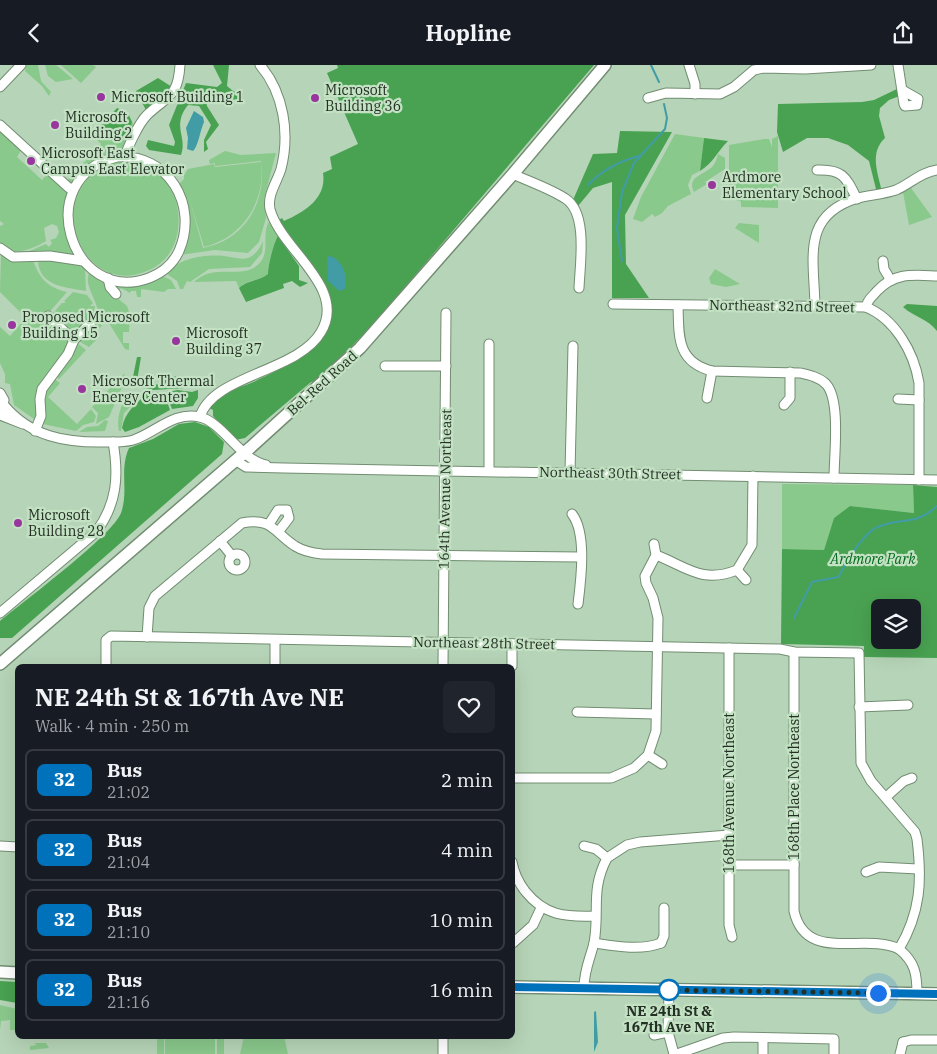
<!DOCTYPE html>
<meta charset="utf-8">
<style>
:root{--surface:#171b24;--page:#20242c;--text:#f1f3f6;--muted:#9ea1a6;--line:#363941}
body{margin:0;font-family:"IBM Plex Serif",serif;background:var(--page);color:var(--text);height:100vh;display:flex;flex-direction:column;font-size:19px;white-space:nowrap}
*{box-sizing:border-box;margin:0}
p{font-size:16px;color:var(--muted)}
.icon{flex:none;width:28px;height:28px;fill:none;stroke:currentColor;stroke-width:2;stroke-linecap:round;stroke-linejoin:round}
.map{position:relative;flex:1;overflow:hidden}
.panel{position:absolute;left:15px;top:599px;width:500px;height:375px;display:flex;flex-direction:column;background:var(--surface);border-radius:8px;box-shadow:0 5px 20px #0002}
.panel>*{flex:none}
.badge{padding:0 10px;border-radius:8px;font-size:18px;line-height:32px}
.controls{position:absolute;left:871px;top:534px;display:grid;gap:10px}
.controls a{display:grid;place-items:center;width:50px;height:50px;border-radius:8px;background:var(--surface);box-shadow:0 5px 20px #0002;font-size:25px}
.you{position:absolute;width:25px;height:25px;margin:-12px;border:4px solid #fff;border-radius:50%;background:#1a73e8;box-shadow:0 0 0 8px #1a73e833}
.map>.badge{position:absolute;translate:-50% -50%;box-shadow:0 0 0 2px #fff}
.round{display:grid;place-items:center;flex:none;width:52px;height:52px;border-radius:8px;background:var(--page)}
.headline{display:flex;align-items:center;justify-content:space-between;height:85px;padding:0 20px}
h1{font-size:24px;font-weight:700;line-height:38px}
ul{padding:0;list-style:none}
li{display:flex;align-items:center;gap:15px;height:62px;margin:0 10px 8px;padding:0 10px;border:2px solid var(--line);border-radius:8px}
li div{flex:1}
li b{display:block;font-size:19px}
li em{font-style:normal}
li .badge{min-width:55px;font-weight:700;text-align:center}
header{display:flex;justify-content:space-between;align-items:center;height:65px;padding:0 20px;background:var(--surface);font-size:22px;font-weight:700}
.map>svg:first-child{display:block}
</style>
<header><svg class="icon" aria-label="back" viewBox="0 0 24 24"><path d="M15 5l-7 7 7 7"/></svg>Hopline<svg class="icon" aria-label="share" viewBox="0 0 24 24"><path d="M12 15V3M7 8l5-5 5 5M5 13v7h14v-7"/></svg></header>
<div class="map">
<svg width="937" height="989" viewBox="0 0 937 989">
<rect width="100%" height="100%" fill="#b6d4b7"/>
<g fill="#8ac98c">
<path d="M 26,0 L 38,0 L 41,16 L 51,27 L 49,31 L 42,21 L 25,6 Z"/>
<path d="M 45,0 L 56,0 L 73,14 L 56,17 L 48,11 Z"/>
<path d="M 61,0 L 93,0 L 96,2 L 81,18 Z"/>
<path d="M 132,57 L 135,62 L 123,85 L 100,92 L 96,85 L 101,79 L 93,71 L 98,58 L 107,69 L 129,70 Z"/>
<path d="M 0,66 L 21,85 L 17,92 L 42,115 L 48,108 L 68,127 L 68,171 L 74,190 L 25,188 L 46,179 L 49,182 L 52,178 L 50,175 L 56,173 L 59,167 L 57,161 L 52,159 L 44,163 L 46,176 C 34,183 24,187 11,187 L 0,178 L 0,161 L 4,159 L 0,156 Z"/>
<path d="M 675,69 L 704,73 L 700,106 L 692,110 L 688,120 L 691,129 L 668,141 L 662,148 L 655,152 L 652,149 L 642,157 L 633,154 L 641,132 Z"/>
<path d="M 778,71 L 778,143 L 741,142 L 741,137 L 729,131 L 729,80 L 764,74 L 769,74 L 772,82 L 772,74 Z"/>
<path d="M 225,86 L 241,90 L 276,88 L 264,134 L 266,153 L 259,177 L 248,188 L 215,185 L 180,190 C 195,167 185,145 178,120 L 184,114 L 184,110 L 188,104 L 214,99 L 215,102 L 261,97 C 266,136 243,173 204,182 L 190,136 L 203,183 C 245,175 267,137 261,96 L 215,101 L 215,98 L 210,99 L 209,95 Z"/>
<path d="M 93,88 L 96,95 L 82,106 L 73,118 L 67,116 Z"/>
<path d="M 718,89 L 725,93 L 725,104 L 705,117 L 707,119 L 694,127 C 686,111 705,110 713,101 C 716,97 717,93 718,89 Z"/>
<path d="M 124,94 C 132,96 142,97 150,101 C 176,112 184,152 175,177 C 170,191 161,200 147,206 C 89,231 50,150 89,109 C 98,100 112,98 124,94 Z"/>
<path d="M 911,123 L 932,152 L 909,160 L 903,127 Z"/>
<path d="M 269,157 L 278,171 C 274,177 268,200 268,209 C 259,216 248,214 239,223 L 236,216 L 194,217 C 215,196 247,218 262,195 C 269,183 262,168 269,157 Z"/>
<path d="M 739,158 L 759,160 L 759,178 L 735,163 Z"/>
<path d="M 263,176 L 262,188 L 250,202 L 209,204 L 190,217 L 187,216 L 183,224 L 180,224 L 177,216 L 167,209 C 177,193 206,189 224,191 C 232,192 240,195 248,193 C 256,190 260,183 263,176 Z"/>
<path d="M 1,190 L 12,194 L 33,195 C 39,213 48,223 67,227 L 45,252 L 70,275 L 67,287 L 43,316 L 37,356 L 14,340 L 10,319 L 5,318 L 5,309 L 0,298 L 0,262 L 10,271 L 26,253 L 0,227 Z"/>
<path d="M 38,195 C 54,194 71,196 85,203 L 86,226 C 66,222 39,222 38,195 Z"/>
<path d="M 715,204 L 740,219 L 726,222 L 711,219 L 709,213 Z"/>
<path d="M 90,206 L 103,216 L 110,227 L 127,241 L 130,249 L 129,267 L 123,267 L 123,278 L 129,278 L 129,285 L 125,284 L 104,250 L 97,254 L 102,261 L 94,266 L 98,273 L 89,282 L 77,275 L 98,250 C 99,235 82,221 90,206 Z"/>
<path d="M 162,211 L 171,215 L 176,224 L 168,224 L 164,227 L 141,224 L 141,232 L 137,232 L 136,226 L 131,226 L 130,228 L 121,223 L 118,227 L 113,218 L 142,219 Z"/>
<path d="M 73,227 L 87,230 L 93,238 L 90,241 L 95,241 L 93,251 L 75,267 L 69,266 L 50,251 L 54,247 L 57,248 L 55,246 L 62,238 L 66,238 L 64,236 Z"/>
<path d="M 76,277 L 86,285 L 59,314 L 55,311 L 72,291 Z"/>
<path d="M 125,308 L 122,322 L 109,352 L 96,359 L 98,348 L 92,342 Z"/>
<path d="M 53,313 L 60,318 L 48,332 L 77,359 L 91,344 L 96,351 L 94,357 L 83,360 L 76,366 L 43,359 C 50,339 37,333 53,313 Z"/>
<path d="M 133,328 L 137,330 L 138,334 L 124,348 L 121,366 L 119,366 C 116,353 121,342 126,330 Z"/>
<path d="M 105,355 L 108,356 L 105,366 L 79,367 L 87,362 L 98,361 Z"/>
<path d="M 782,419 L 913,420 L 914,448 L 850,441 L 834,453 L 824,485 L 782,484 Z"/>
<path d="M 0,940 L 17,944 L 17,965 L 10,965 L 10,955 L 1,956 L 0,965 Z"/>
<rect x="157" y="971" width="7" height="18"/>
<rect x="165" y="971" width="50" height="18"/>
<rect x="217" y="971" width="7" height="18"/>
<path d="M 244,971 L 284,971 L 288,989 L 240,989 Z"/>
<path d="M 34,978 L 46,978 L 49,983 L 30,985 L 30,981 L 37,980 Z"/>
</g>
<g fill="#49a251" fill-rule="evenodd">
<path d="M 213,0 L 229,0 L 227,21 L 233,26 L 243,28 L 243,34 L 226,35 L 220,30 L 206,30 L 207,41 L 219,60 L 206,77 L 208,84 L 204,87 L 204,75 L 211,60 L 199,41 L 188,40 C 171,61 188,72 181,90 L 149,85 L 146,81 L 148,75 L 174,81 L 175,77 L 169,60 L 186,18 L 217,22 L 222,18 Z"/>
<path d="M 337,0 L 594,0 L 371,262 L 317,316 L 311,317 L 245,373 L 235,375 L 213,351 L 213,345 L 209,343 C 212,339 215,335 219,332 C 228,325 241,322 251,318 C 284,303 342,277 330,232 C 327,219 316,207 310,196 L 308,196 L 279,155 L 282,153 L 284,156 C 305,147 327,133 323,108 L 332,104 L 330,92 L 358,79 L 327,8 L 338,3 Z"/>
<path d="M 158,13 L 172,22 L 170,28 L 147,47 L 136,26 Z"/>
<path d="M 899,23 L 902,30 L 889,35 L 880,43 L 879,51 L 885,73 C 869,88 878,108 882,127 L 877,128 L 869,96 L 848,80 L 828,73 L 807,73 L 783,87 L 777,67 L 778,39 L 862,37 L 874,35 Z"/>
<path d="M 117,43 L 128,48 L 132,57 L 129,70 L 118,75 L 107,69 L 101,61 Z"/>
<path d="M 620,66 L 672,67 L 625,150 L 626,199 L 649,233 L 612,233 L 612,117 L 593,123 L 578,141 L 573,135 L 593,89 L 617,88 Z"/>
<path d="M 704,73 L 728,76 C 717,87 713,98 700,106 Z"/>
<path d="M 278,171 L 299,201 L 299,215 L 308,218 L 300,222 L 292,216 L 283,219 L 284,223 L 246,237 L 239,223 C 248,215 259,216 268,209 C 268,200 274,177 278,171 Z"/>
<path d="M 907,239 L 937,241 L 937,266 C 928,254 914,252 903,242 Z"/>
<path d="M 137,292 L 141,292 L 137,316 L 160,320 L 162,309 L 198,316 L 199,322 L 154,325 L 144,323 L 133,312 Z"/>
<path d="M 177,325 L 192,327 L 198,325 L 198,333 L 193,341 L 172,344 L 166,328 Z"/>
<path d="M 143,326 L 164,328 L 170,345 L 139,362 L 125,367 L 122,363 C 125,347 135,340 145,330 Z"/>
<path d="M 195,357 L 209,362 L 224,377 L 222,389 L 12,573 L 0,573 L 0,556 C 23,537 112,471 121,448 C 129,426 119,405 129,383 L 153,374 L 179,359 Z"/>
<path d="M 913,420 L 937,422 L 937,593 L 864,592 L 864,581 L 781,579 L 782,484 L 824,485 L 834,453 L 850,441 L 914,448 ZM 880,542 L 912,542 L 912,575 L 880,575 Z"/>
<path d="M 0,916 L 17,917 L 17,938 L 0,935 Z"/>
</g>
<g fill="#419ca6">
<path d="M 194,46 L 203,52 L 204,57 C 200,66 198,82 193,86 L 187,84 L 188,73 L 186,63 Z"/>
<path d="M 330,191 C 344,196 347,211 345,224 L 339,226 L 328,216 L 327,192 Z"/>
<path d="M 596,946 L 598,977 L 594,987 L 594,947 Z"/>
</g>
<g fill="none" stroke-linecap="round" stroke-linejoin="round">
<g stroke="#419ca6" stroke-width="2">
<path d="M 651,0 L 659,17"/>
<path d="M 588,120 C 602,105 620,96 639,91"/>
<path d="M 622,196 L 617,163 L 622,127 L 634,98 L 665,64 L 667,53 L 664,39"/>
<path d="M 794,553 L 812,517 L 838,512 C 847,498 863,466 880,461 C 905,452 915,461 937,441"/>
</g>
<defs>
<g id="minor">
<path d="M 689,0 L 695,19 L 695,29"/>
<path d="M 898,0 L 904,39 L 905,41 L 917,40 L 918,34 L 904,26"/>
<path d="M 0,22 L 21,0"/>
<path d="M 648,33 L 666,28 L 720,29 L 734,22 L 754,5 L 763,3 L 805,4 L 871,0"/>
<path d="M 0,60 L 69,123 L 73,123"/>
<path d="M 117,92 C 168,88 199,140 179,186 C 173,199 162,208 149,213 C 71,242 30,112 117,92 Z"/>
<path d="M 125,92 C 128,81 139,58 147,50 C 167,31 178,33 180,0"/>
<path d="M 817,105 C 843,104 846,112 857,134"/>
<path d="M 513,109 C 530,117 551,124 566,134 C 588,149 580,199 579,223"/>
<path d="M 0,183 L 13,192 L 50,191 L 83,196"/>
<path d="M 883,196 L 884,204 L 890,214"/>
<path d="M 108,213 L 110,222 L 116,229"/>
<path d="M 613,239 L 866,242 C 867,235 873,231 877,226 C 895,207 913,210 937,211"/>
<path d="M 678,240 C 679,270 676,297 712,306 L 800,308 C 809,310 819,312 826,319 C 841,335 834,391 834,413"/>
<path d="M 815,241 C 814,193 801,150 858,133 C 871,130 884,129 896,125 C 910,119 921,107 937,105"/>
<path d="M 866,242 C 895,254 914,287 919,318 L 919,415"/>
<path d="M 74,275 L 93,255"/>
<path d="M 489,279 L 489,405"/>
<path d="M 385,301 L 446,301"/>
<path d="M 0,328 L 4,335 L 2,344"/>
<path d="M 707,333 L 712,306"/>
<path d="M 898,334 L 919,335"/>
<path d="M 3,339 C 30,372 66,378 106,377 C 116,377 127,378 136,374 C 157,366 175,346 200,352 C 222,357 242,396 266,400"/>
<path d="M 784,340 L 790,333 L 790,307"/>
<path d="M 0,350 L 23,359"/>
<path d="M 200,352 C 212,310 298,307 321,267 C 348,222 280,184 270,144 C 267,130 277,117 281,104 C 290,69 284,28 260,0"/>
<path d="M 35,366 L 41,351 L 40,334 L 42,324 L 68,289 L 74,275 L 48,251"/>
<path d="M 235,395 L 246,402 L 284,403 L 937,415"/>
<path d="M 570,407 L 573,281"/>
<path d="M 572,449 C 587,468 581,515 578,539"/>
<path d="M 269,459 L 278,445 L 287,445 L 289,453 L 279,466"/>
<path d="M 220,476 L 232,491"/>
<circle cx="237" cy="497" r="8"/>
<path d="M 656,490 C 687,502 702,519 737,505 L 746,515"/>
<path d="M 737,505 L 752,480 L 753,411"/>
<path d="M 0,548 L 96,467 C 117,439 119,411 113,377"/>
<path d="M 147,572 L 149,543 L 155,531 L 242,458 C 271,452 274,467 295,481 C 303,486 312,488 322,489 L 580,492"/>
<path d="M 729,583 L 729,860 L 732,872"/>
<path d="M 794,587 L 794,846 C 806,899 864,867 899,884"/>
<path d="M 106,601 L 106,575 L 111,571 L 780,584 L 794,587 L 859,588 L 861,698 L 871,716 L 915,767 L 917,774 C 922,815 921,847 899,884 C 915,897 917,909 917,929"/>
<path d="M 275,601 L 275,575"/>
<path d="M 443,601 L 446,248"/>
<path d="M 512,601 L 512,579"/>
<path d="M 859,642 L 908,640"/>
<path d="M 577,647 L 656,649"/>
<path d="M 648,690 L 662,699"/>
<path d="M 512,713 L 611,713 L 634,703 L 648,690 L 656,666 L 658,553 L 653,533 L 646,518 L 645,511 L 656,490 L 654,479"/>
<path d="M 886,732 L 904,716 L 912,713"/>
<path d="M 0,781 L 18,782"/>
<path d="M 584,781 L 596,784 L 607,793 L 627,780 L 640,777 L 729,770"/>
<path d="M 512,797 C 514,808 519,818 525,826 C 545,851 565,852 595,851"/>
<path d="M 729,800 L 794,800"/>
<path d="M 866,807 L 879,802 L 918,804"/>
<path d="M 513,878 L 533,860 L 541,843"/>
<path d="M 594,878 C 614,881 641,886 661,878"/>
<path d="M 661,878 L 664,871 L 664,843"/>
<path d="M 584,923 C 584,905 590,894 594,878 C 600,845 590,826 607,793"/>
<path d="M 669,925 L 668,967 L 674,989"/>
<path d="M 654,970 L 668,967"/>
<path d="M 763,973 L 763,989"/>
<path d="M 903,977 L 911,975 L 937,975"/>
<path d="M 443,989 L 443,971"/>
<path d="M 677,989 L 723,973 L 734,972 L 834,974 L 834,989"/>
<path d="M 900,989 L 903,977"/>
</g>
<g id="major">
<path d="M 0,599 L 251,382 L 360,283 L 513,109 L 605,0"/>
<path d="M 0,907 L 18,908"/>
<path d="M 512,922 L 937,929"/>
</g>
</defs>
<use href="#minor" stroke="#728d72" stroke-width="11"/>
<use href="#major" stroke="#728d72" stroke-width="14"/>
<use href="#minor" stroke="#fff" stroke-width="9"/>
<use href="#major" stroke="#fff" stroke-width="11"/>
</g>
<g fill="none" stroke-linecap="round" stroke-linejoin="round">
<defs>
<path id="line" d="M 512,922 L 937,929"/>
</defs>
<use href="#line" stroke="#fff" stroke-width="11"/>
<use href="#line" stroke="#0072bc" stroke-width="8"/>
<path stroke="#253025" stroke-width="5" stroke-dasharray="0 9" d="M 669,925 L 878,928"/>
</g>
<g fill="#98369d" stroke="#c3e1c3" stroke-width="2">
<circle cx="101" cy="32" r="5"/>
<circle cx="315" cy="33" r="5"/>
<circle cx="55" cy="60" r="5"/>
<circle cx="31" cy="96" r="5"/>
<circle cx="712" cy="120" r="5"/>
<circle cx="12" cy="260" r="5"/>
<circle cx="176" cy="276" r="5"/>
<circle cx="82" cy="324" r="5"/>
<circle cx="18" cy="458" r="5"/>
</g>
<circle fill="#fff" stroke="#0072bc" stroke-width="2.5" cx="669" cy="925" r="10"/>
<g text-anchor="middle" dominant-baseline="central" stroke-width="4.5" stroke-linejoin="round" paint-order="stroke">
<g font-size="14" fill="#253025" stroke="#c3e1c3" text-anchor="start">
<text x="325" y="25">Microsoft<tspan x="325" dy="16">Building 36</tspan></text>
<text x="111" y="32">Microsoft Building 1</text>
<text x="65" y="52">Microsoft<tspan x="65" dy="16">Building 2</tspan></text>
<text x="41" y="88">Microsoft East<tspan x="41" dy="16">Campus East Elevator</tspan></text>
<text x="722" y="112">Ardmore<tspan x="722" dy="16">Elementary School</tspan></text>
<text x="22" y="252">Proposed Microsoft<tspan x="22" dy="16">Building 15</tspan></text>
<text x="186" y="268">Microsoft<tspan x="186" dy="16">Building 37</tspan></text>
<text x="92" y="316">Microsoft Thermal<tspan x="92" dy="16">Energy Center</tspan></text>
<text x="28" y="450">Microsoft<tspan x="28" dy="16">Building 28</tspan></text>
</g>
<g font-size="14" fill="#253025" stroke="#c3e1c3">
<text transform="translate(782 241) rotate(1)">Northeast 32nd Street</text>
<text transform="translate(322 318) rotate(-42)">Bel-Red Road</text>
<text transform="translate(610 408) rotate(1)">Northeast 30th Street</text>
<text transform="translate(445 424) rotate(-89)">164th Avenue Northeast</text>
<text transform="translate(484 578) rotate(1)">Northeast 28th Street</text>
<text transform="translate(794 722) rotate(-90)">168th Place Northeast</text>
<text transform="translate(729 728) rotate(-90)">168th Avenue Northeast</text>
</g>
<g font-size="14" font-style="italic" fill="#02691c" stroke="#c3e1c3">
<text x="873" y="494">Ardmore Park</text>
</g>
<g font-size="14" font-weight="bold" fill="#253025" stroke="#c3e1c3">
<text x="669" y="946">NE 24th St &amp;<tspan x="669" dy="16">167th Ave NE</tspan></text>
</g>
</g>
</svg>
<div class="controls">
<a><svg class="icon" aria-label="layers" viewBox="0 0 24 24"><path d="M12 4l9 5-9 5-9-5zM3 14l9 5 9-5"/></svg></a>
</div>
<div class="you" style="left:878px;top:928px"></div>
<section class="panel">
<div class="headline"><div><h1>NE 24th St &amp; 167th Ave NE</h1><p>Walk · 4 min · 250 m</p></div><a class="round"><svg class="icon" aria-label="heart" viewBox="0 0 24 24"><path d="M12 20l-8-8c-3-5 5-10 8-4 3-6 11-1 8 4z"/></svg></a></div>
<ul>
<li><span class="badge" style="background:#0072bc;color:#fff">32</span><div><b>Bus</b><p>21:02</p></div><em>2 min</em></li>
<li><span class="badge" style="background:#0072bc;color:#fff">32</span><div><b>Bus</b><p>21:04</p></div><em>4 min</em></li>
<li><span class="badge" style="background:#0072bc;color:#fff">32</span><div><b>Bus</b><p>21:10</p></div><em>10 min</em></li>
<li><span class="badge" style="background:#0072bc;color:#fff">32</span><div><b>Bus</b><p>21:16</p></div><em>16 min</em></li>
</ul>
</section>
</div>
